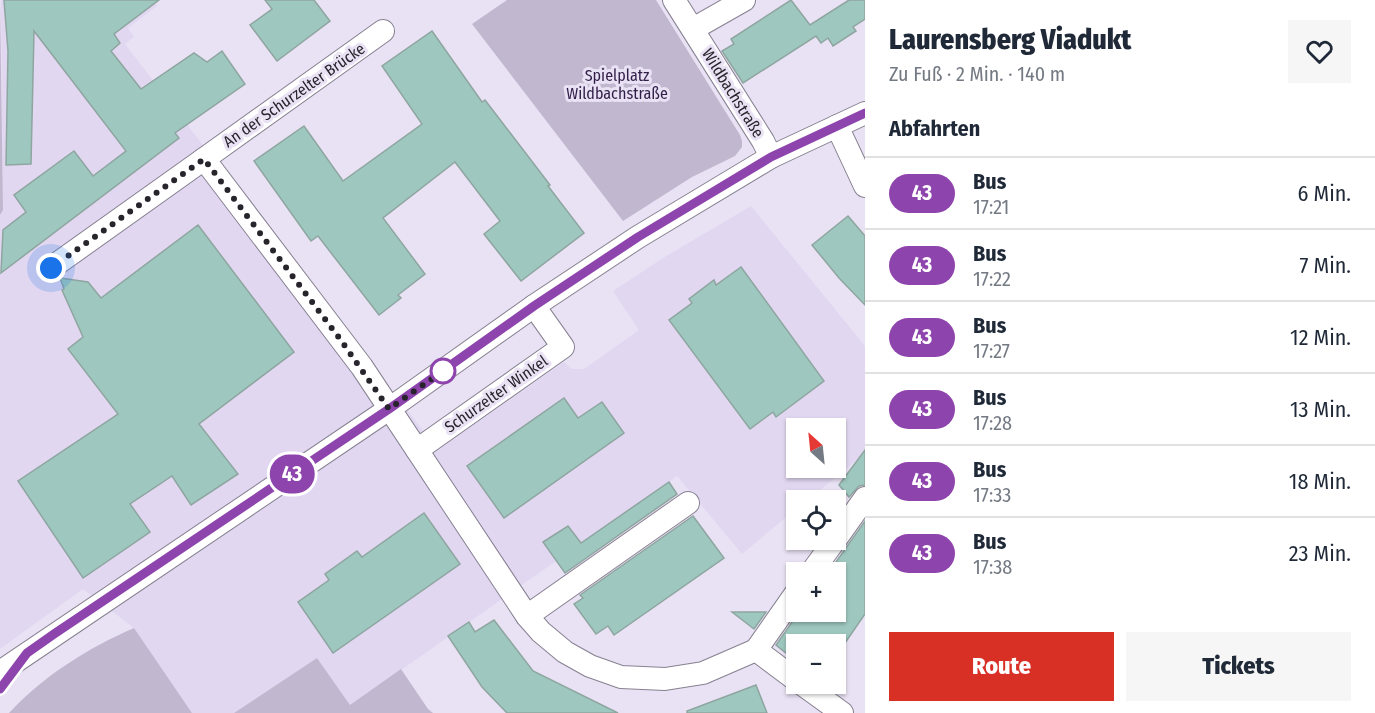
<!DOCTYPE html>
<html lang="de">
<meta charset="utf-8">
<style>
:root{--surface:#fff;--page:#f6f6f7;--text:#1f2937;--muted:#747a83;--line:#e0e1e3;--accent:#d93025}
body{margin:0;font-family:"Fira Sans Condensed",sans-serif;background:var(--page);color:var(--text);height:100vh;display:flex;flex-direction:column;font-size:22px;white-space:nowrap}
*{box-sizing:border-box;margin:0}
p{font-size:20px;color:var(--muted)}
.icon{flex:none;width:33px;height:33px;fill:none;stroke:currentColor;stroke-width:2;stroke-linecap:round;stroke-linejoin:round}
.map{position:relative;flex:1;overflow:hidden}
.side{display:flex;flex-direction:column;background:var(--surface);width:510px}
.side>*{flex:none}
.badge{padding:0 12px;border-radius:20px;font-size:21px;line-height:39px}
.needle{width:39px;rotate:333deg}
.buttons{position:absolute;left:786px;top:418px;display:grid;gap:12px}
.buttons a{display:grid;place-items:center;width:60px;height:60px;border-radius:0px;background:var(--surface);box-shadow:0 2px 4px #0004;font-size:30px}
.you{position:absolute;width:30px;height:30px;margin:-15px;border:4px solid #fff;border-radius:50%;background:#1a73e8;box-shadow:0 0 0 9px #1a73e833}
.map>.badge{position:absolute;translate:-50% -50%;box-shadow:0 0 0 3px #fff}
h2{padding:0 24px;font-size:22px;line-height:54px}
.round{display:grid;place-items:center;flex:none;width:63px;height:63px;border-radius:0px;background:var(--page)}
.overview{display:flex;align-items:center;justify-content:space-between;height:102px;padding:0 24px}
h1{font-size:28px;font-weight:800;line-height:45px}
.button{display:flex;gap:12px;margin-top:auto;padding:12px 24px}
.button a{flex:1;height:69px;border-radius:0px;background:var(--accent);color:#fff;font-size:24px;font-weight:800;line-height:69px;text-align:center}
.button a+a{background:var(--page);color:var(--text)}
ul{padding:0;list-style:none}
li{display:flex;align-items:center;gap:18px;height:72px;padding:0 24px;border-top:2px solid var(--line)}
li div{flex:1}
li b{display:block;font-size:22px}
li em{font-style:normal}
li .badge{min-width:66px;font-weight:700;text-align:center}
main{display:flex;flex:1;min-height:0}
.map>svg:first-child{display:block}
</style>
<main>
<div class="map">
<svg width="865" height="713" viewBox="0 0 865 713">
<rect width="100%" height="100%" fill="#e9e2f4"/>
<path fill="#e1d7f1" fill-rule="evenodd" d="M 1,0 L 153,0 L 157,6 L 128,28 L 134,37 L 125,44 L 438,450 L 564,362 L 572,369 L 584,369 L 639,330 L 613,291 L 663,258 L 751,206 L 865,346 L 865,453 L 807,501 L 796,501 L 796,509 L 742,554 L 677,476 L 350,706 L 317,658 L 234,713 L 192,713 L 134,628 L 83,589 L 0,649 L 0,215 L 3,210 ZM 796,429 L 836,429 L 836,468 L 796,468 Z"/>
<g fill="#c1b7cf">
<path d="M 0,0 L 3,210 L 0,215 Z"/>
<path d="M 507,0 L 656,0 L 740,135 L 742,141 L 742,147 L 735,156 L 692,177 L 623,221 L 472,24 Z"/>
<path d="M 134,628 L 192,713 L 9,713 C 43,676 88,648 134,628 Z"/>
<path d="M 317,658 L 350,705 L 401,669 L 428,709 L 433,713 L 234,713 Z"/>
</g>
<g fill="#9ec8bf" stroke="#8ea5a0" stroke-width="1.5">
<path d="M 4,0 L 159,0 L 114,34 L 120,43 L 111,51 L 141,89 L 194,53 L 207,62 L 222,51 L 245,84 L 175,133 L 179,138 L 1,273 L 3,230 L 26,212 L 14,195 L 74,151 L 93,176 L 126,151 L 34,31 L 31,164 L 6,165 L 8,51 Z"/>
<path d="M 265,0 L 314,0 L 330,21 L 277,61 L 250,25 L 272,9 Z"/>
<path d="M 791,0 L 810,25 L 849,0 L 865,0 L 865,19 L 853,27 L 856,31 L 833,46 L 828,38 L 821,43 L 816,36 L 743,83 L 722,51 L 734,44 L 731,39 Z"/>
<path d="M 432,31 L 482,102 L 485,100 L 550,185 L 548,186 L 584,233 L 521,281 L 484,234 L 500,221 L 455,162 L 383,218 L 425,274 L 398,295 L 401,298 L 379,315 L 318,236 L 311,241 L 254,161 L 304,126 L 343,181 L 422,124 L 382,66 Z"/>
<path d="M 848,216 L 865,236 L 865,305 L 839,278 L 812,245 Z"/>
<path d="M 198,225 L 294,352 L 199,424 L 238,474 L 191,505 L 172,476 L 130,504 L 150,532 L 83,578 L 18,481 L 118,414 L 68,349 L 83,337 L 62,290 L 64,289 L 60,278 L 88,282 L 101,298 Z"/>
<path d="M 741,267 L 824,381 L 776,417 L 773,412 L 750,429 L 669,320 L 692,303 L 689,299 L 714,280 L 716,285 Z"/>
<path d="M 564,398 L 578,418 L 602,402 L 624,433 L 504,518 L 467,466 Z"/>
<path d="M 865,450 L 865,485 L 859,486 L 849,497 L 839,485 Z"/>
<path d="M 669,482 L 677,494 L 565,573 L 543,542 L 568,526 L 581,543 Z"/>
<path d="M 424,513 L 460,564 L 333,653 L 298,602 L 329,580 L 325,574 L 357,551 L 362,557 Z"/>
<path d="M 693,516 L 724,558 L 614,635 L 608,626 L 596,634 L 574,604 L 583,598 L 580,595 Z"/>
<path d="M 865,521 L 865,614 L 836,656 L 836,645 L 796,645 L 796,661 L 776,645 L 799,612 L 836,612 L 836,562 Z"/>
<path d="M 732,612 L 766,612 L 754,629 Z"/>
<path d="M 494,620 L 533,671 L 618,713 L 507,713 L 482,687 L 448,636 L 469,622 L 475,632 Z"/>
<path d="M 756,685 L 767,713 L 687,713 L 687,711 Z"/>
</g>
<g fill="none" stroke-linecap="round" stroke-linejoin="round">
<defs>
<g id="minor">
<path d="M 674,0 L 763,141 L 771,157"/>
<path d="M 693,29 L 744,0"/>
<path d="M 383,31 L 204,159 L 362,367 L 527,616 L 541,632 L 565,652 L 590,666 L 621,677 L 665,679 L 703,673 L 756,650 L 796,680"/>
<path d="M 837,126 L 865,186"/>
<path d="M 51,268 L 204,159"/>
<path d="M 417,450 L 563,347 L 534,306"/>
<path d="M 836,539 L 865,498"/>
<path d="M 811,573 L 835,540"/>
<path d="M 527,616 L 688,503"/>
<path d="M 756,650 L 796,593"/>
<path d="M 0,672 L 389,409 L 534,306 L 638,237 L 771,157 L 865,113"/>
<path d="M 802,684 L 842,713"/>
</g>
</defs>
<use href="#minor" stroke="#878091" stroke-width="24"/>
<use href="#minor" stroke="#fff" stroke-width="22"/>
</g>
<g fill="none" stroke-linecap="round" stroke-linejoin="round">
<defs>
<path id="line" d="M 0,689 L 27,653 L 54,634 L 389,409 L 534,306 L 638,237 L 771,157 L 865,113"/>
</defs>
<use href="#line" stroke="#fff" stroke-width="14"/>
<use href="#line" stroke="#8e44ad" stroke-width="9"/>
<path stroke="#27242b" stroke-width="6" stroke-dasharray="0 10.8" d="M 51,268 L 204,159 L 340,339 L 389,409 L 443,371"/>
</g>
<circle fill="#fff" stroke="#8e44ad" stroke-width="3" cx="443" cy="371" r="12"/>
<g text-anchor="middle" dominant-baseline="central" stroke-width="6" stroke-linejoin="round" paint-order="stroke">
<g font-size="16" fill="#321f49" stroke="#e9e2f4">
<text x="617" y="75">Spielplatz<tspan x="617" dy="18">Wildbachstraße</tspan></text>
</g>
<g font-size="16" fill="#27242b" stroke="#e9e2f4">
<text transform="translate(733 93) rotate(58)">Wildbachstraße</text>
<text transform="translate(294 95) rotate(-35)">An der Schurzelter Brücke</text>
<text transform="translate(496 394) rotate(-35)">Schurzelter Winkel</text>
</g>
</g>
</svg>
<div class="buttons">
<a><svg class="needle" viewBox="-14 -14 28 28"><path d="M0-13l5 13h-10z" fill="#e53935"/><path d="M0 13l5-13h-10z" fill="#747a83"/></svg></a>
<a><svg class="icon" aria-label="locate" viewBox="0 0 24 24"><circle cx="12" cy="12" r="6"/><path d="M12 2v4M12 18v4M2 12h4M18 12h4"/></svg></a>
<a>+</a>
<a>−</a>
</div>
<div class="you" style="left:51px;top:268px"></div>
<b class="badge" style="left:292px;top:474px;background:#8e44ad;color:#fff">43</b>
</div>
<section class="side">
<div class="overview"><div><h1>Laurensberg Viadukt</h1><p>Zu Fuß · 2 Min. · 140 m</p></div><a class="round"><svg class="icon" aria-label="heart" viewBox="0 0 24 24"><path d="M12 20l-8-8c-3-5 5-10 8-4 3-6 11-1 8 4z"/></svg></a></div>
<h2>Abfahrten</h2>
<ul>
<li><span class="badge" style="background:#8e44ad;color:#fff">43</span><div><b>Bus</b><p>17:21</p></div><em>6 Min.</em></li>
<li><span class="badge" style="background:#8e44ad;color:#fff">43</span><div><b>Bus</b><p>17:22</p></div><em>7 Min.</em></li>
<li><span class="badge" style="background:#8e44ad;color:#fff">43</span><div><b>Bus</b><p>17:27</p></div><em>12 Min.</em></li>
<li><span class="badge" style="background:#8e44ad;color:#fff">43</span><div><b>Bus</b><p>17:28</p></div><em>13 Min.</em></li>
<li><span class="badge" style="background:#8e44ad;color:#fff">43</span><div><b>Bus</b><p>17:33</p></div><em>18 Min.</em></li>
<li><span class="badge" style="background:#8e44ad;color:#fff">43</span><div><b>Bus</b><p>17:38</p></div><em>23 Min.</em></li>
</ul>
<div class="button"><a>Route</a><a>Tickets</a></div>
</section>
</main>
